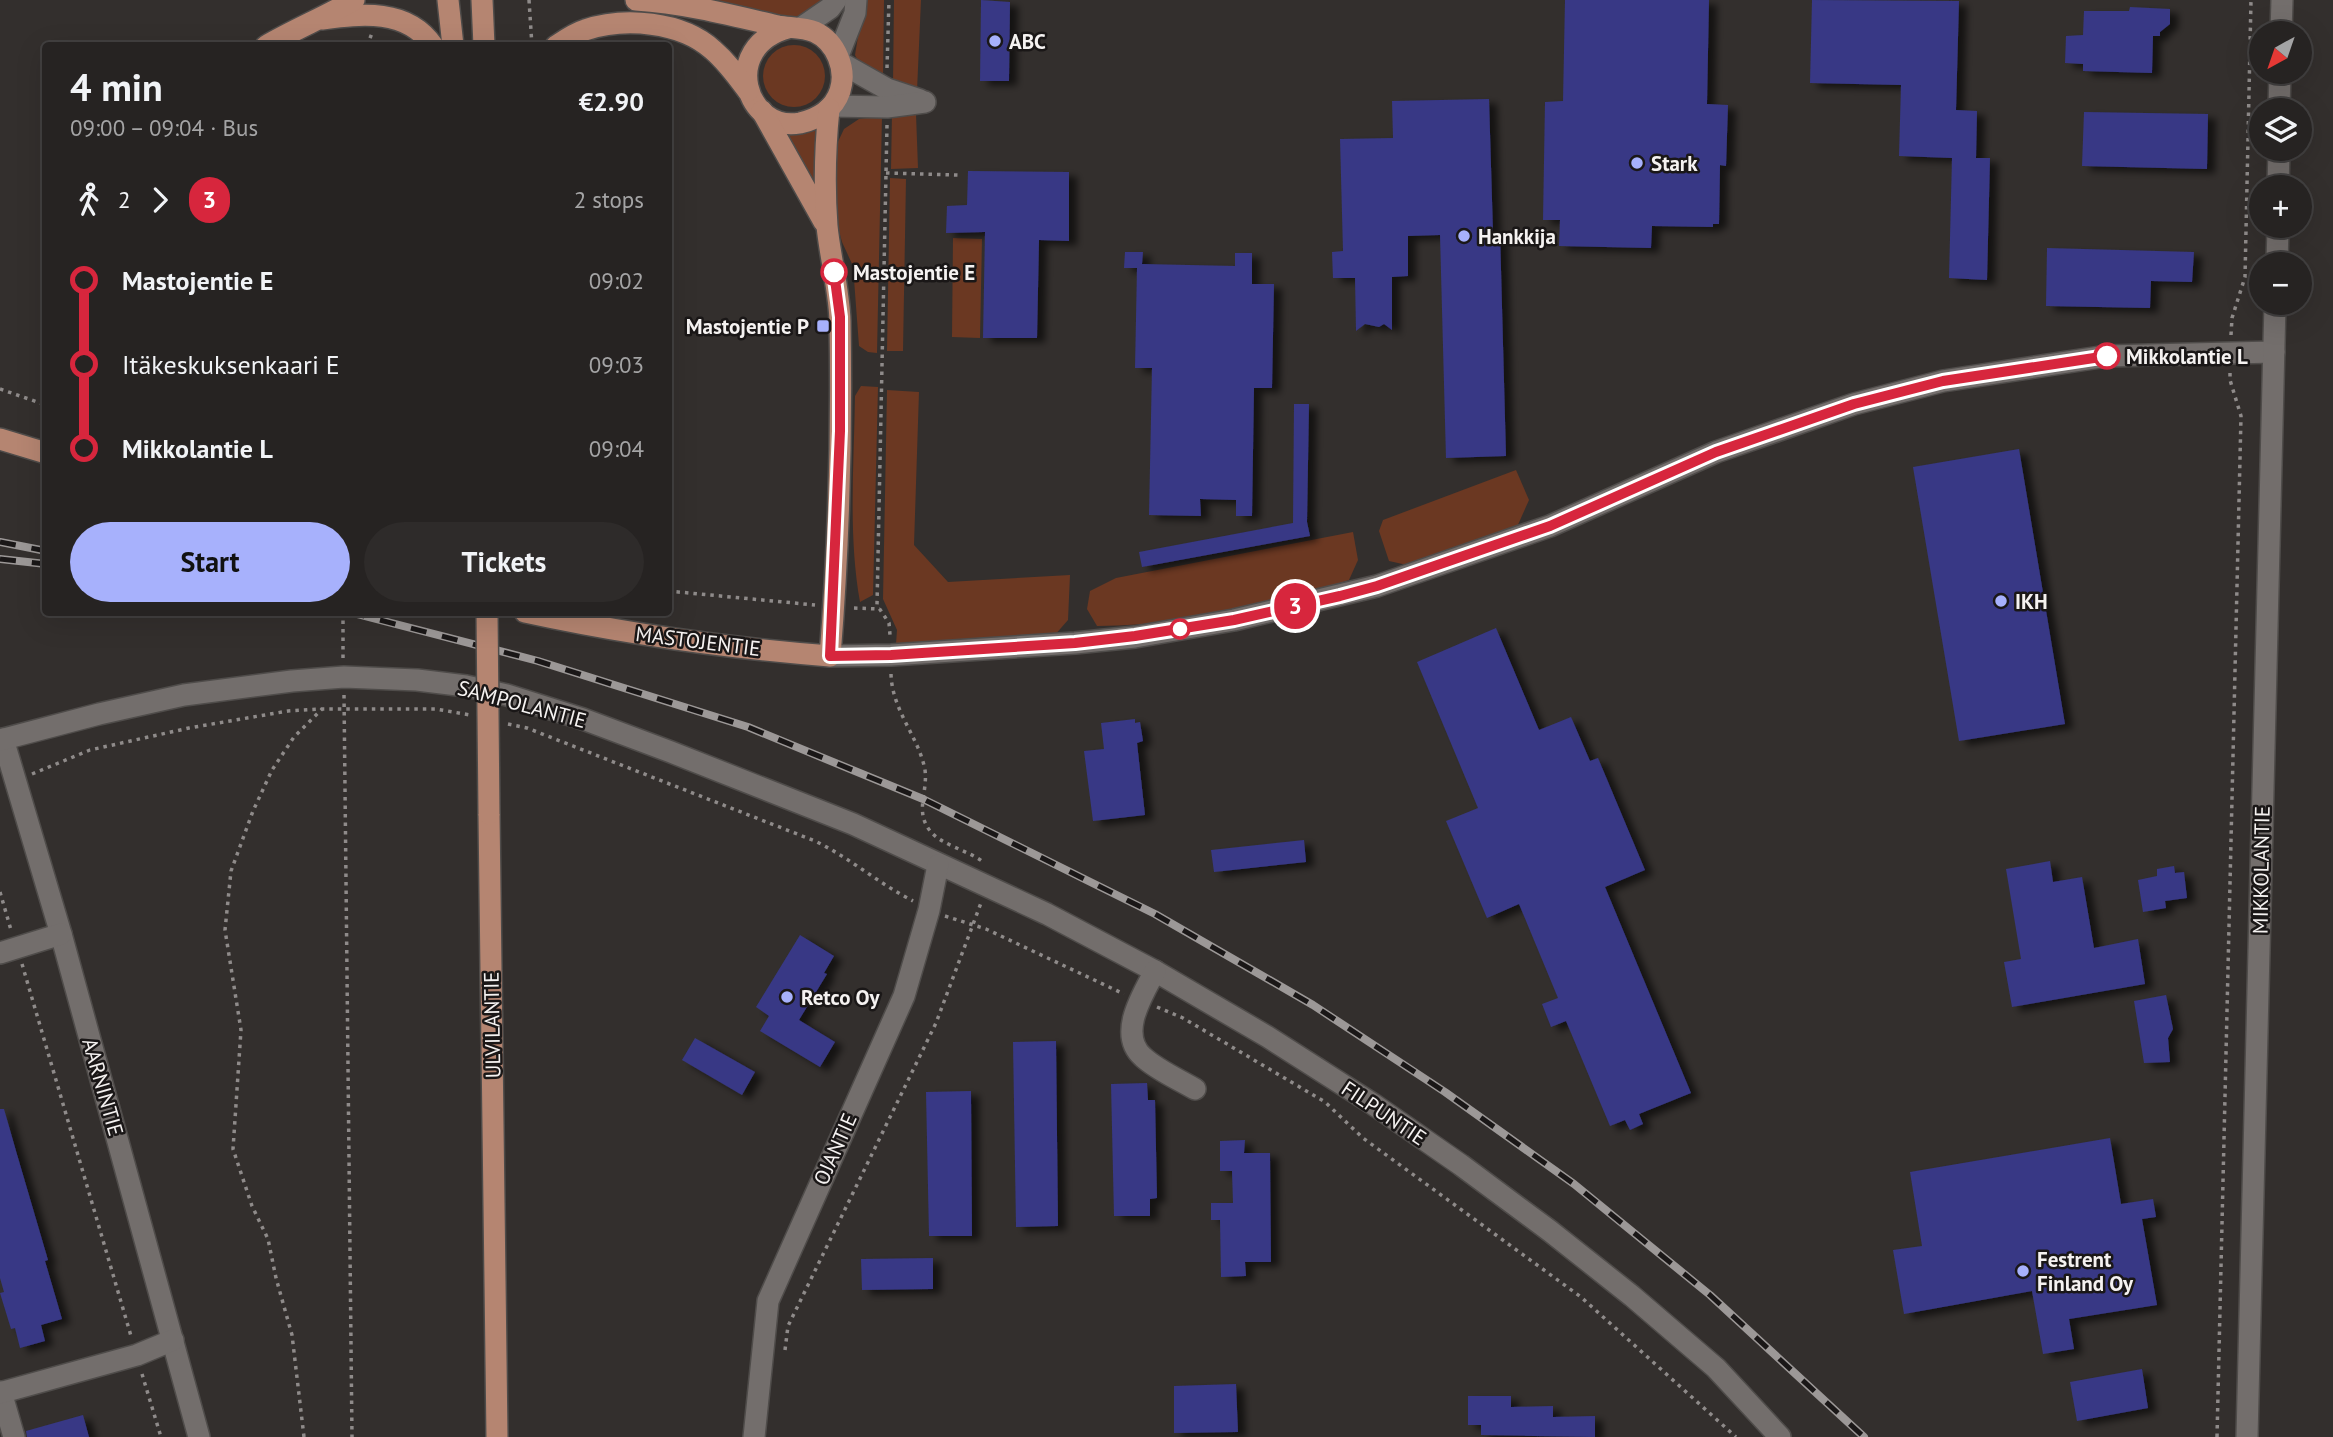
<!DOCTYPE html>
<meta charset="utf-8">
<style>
:root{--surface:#262322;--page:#2e2b2a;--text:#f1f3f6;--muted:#a4a4a5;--line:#424040;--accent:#a7b1fc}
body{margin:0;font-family:"PT Sans",sans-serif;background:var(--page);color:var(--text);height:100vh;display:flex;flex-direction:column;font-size:26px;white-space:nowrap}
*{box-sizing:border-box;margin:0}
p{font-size:23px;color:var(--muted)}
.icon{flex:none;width:38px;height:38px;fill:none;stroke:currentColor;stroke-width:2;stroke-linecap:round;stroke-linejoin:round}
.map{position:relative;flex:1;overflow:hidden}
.sheet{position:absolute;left:42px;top:42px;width:630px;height:574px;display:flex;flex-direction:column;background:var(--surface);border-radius:7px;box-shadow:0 7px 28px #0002,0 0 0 2px var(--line)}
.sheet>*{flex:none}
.badge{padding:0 14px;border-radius:23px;font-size:24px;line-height:46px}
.needle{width:46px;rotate:220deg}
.fabs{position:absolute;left:2249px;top:21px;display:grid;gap:14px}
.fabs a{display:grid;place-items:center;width:63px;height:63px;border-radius:50%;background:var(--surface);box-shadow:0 7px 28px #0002,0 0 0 2px var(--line);font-size:35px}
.map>.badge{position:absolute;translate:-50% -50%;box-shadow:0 0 0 4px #fff}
.legs{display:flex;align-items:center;gap:10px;height:77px;padding:0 28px;font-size:23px}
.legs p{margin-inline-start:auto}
.head{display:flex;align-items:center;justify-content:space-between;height:119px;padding:0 28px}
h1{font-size:38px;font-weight:600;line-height:52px}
.button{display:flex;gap:14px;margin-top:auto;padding:14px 28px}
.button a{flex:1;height:80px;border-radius:42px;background:var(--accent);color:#111;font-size:28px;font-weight:600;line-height:80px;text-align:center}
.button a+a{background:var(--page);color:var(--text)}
ul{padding:0 28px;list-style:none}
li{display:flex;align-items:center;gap:24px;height:84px;font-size:26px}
li i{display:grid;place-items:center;width:10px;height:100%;margin:0 9px;background:currentColor}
li i::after{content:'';width:18px;height:18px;margin:-9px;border:5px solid;border-radius:50%;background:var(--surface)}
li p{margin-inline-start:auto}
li:first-child i{background:linear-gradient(#0000 50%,currentColor 0)}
li:last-child i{background:linear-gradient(currentColor 50%,#0000 0)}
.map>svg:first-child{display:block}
</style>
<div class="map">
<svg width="2333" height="1437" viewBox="0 0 2333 1437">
<defs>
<filter id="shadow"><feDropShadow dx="8" dy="4.5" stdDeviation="3.5" flood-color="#0009"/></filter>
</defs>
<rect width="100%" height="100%" fill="#332f2d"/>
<g fill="#6b3822">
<path d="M 689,0 L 828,0 L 807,15 L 784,18 Z"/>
<path d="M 864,0 L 884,0 L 883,80 L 862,69 L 855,55 Z"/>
<path d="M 894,0 L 921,0 L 917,91 L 893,84 Z"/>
<circle cx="794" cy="76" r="31"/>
<path d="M 892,113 L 916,114 L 918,168 L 891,169 Z"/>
<path d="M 882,116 L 877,353 L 868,352 L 859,346 L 853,266 L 842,242 L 832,205 L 835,148 L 844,129 L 859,119 Z"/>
<path d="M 819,129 L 816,194 L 787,135 L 804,134 Z"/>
<path d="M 890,178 L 906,179 L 903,351 L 887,351 Z"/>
<path d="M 953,238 L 982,239 L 980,338 L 952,337 Z"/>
<path d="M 861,386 L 878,387 L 873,595 L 860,602 C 848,535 854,464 855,396 Z"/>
<path d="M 887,390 L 919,392 L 914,545 L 948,582 L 1070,575 L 1068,620 L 1054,636 L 982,641 L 896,644 L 897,630 L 883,599 Z"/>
<path d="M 1516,470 L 1529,500 L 1517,527 L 1407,565 L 1389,561 L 1379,531 L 1383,520 Z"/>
<path d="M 1353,532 L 1358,560 L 1349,580 C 1270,605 1180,626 1097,626 L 1087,609 L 1090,591 L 1116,578 Z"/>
</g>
<g fill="#373885" filter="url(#shadow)">
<path d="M 981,0 L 1010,2 L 1009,81 L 980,81 Z"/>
<path d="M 1565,0 L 1709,0 L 1707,104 L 1728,105 L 1726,166 L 1720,165 L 1719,224 L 1713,224 L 1713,227 L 1652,226 L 1651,248 L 1559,246 L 1560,220 L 1543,220 L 1545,102 L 1563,101 Z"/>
<path d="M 1812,0 L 1959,1 L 1956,110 L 1977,111 L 1976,158 L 1990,158 L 1987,280 L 1949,278 L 1952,158 L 1899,156 L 1901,85 L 1810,83 Z"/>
<path d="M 2130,7 L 2170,9 L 2170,24 L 2160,32 L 2160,36 L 2153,36 L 2152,73 L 2083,71 L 2083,64 L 2065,63 L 2066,36 L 2083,35 L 2084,11 L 2129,11 Z"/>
<path d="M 1489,99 L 1493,233 L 1500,232 L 1506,456 L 1446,458 L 1440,235 L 1408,236 L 1408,276 L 1392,277 L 1392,330 L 1384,324 L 1379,327 L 1365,324 L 1356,331 L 1355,278 L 1333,278 L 1332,252 L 1343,251 L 1340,139 L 1393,138 L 1392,101 Z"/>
<path d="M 2084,112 L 2208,114 L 2207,169 L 2082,166 Z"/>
<path d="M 968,171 L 1069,172 L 1069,241 L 1039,240 L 1037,338 L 983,338 L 985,232 L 946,233 L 947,206 L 967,205 Z"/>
<path d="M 2047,248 L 2194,252 L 2192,282 L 2151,281 L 2150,308 L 2046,306 Z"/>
<path d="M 1125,252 L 1143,252 L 1142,264 L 1235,266 L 1235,253 L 1252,253 L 1252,284 L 1274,284 L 1272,388 L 1254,388 L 1252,516 L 1236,516 L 1236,500 L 1200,499 L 1201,516 L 1149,515 L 1152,368 L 1135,368 L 1137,268 L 1124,268 Z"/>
<path d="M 1294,404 L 1309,404 L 1307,522 L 1310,536 L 1142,567 L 1139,552 L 1293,523 Z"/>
<path d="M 2019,449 L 2065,724 L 1959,741 L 1913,467 Z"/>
<path d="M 1496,628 L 1539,730 L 1571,717 L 1590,761 L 1598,758 L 1645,870 L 1605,887 L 1691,1093 L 1639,1114 L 1643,1124 L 1630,1130 L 1625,1120 L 1610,1126 L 1566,1021 L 1551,1027 L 1542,1004 L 1558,998 L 1519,904 L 1487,918 L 1446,821 L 1478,808 L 1417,662 Z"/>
<path d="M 1135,719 L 1135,723 L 1140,722 L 1143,741 L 1137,743 L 1145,815 L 1093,821 L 1084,751 L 1104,749 L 1101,723 Z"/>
<path d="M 1304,840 L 1306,862 L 1214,872 L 1211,850 Z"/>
<path d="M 2050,861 L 2053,882 L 2082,877 L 2094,948 L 2138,939 L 2145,984 L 2012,1007 L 2004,962 L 2021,959 L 2006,869 Z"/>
<path d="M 2174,866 L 2175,873 L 2184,872 L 2187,898 L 2165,901 L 2166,908 L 2143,912 L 2138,880 L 2157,876 L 2157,869 Z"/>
<path d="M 800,935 L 834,956 L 824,973 L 827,974 L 799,1020 L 835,1042 L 820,1067 L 760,1031 L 769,1016 L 756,1007 Z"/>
<path d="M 2166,995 L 2173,1029 L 2168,1038 L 2170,1062 L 2144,1063 L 2134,1001 Z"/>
<path d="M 695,1038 L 755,1072 L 742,1095 L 682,1060 Z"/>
<path d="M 1056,1041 L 1058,1226 L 1016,1227 L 1013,1042 Z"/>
<path d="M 1147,1083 L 1148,1100 L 1155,1100 L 1157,1198 L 1150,1199 L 1150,1216 L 1114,1216 L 1111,1084 Z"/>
<path d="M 971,1091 L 972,1236 L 929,1236 L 926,1092 Z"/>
<path d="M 0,1109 L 4,1109 L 16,1151 L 48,1260 L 45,1261 L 62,1319 L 41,1325 L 45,1341 L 20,1348 L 15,1328 L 11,1329 L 0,1293 L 4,1292 L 0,1278 Z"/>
<path d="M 2110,1138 L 2121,1204 L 2153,1199 L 2156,1217 L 2142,1219 L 2157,1305 L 2069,1319 L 2074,1349 L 2043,1354 L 2032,1291 L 1904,1314 L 1893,1250 L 1922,1246 L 1910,1172 Z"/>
<path d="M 1245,1140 L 1244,1153 L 1270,1153 L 1271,1262 L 1245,1262 L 1246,1276 L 1221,1277 L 1220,1220 L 1211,1220 L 1211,1203 L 1233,1203 L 1232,1171 L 1220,1171 L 1220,1141 Z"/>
<path d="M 933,1258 L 933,1289 L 862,1290 L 861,1259 Z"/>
<path d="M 2142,1369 L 2148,1408 L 2077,1421 L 2070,1382 Z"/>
<path d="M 1236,1384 L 1238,1432 L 1174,1433 L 1174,1386 Z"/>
<path d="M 1468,1396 L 1511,1396 L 1511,1407 L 1553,1406 L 1553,1417 L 1595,1416 L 1595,1437 L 1481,1435 L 1481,1425 L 1468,1425 Z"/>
<path d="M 83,1415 L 89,1437 L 27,1437 L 26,1431 Z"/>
</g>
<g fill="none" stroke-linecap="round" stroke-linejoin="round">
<defs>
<g id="minor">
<path d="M 801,28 L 830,8 L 836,0"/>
<path d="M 2281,33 L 2282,0"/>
<path d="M 838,56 L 855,13 L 856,0"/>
<path d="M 841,63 L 887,89 L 920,100"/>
<path d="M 832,106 L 887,107 L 925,102"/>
<path d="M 2279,110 L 2280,72"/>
<path d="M 2278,187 L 2279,149"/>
<path d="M 2277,264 L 2278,226"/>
<path d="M 830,656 L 891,655 L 1075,643 L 1135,637 L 1234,620 L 1377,586 L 1550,526 L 1716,452 L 1854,404 L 1943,381 L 2107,356 L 2274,352"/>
<path d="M 3,739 L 61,934 L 199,1437"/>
<path d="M 0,740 L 99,714 L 184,695 L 292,681 L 344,677 L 417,680 L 466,686 L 507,695 L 583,719 L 671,752 L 853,824 L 1047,914 L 1155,971 L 1268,1037 L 1373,1104 L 1461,1165 L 1550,1231 L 1632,1296 L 1716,1368 L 1780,1437"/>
<path d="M 0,953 L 61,934"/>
<path d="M 1155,971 C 1143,994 1117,1034 1143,1057 C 1157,1070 1178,1079 1195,1089"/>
<path d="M 1,1392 L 14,1437"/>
<path d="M 0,1393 L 137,1355 L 173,1340"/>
<path d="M 754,1437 L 768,1301 L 904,996 L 929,910 L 938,865"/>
<path d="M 2247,1437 L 2275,303"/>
</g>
<g id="major">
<path d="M 448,0 L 453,46"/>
<path d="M 482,0 L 484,46"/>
<path d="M 636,0 C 684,3 731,15 778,26 C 790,28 803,27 815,32 C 836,42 847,69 840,91 C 834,109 818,119 800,123 C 746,133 719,47 788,28"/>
<path d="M 322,19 C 361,14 407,8 433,46"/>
<path d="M 266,46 C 295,29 325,17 354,0"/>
<path d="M 556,46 C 565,40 575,33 585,30 C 624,17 681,21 713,50 C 727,62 737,76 748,91"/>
<path d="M 762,111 L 824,222"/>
<path d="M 0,439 L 46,453"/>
<path d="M 525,612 C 626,634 727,648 830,656 C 839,545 842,432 840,321 C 839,289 830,257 827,226 C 824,186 825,148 829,109"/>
<path d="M 489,814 L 497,1437"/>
</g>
</defs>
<use href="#minor" stroke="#4f4c4a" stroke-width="24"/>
<use href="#major" stroke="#4f4c4a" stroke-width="24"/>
<g stroke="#8f8b8a" stroke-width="3.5" stroke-dasharray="3.5 5" stroke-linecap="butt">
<path d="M 529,0 L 532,46"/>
<path d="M 367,46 L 372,33"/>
<path d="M 887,68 L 889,0"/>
<path d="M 887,125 L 877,605 L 889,623 L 890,635"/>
<path d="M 886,173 L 958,175"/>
<path d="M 2231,335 L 2232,318 L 2245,277 L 2251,0"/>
<path d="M 0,389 L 46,405"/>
<path d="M 668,591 L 815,605"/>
<path d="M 854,608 L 880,609"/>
<path d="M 343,612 L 343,659"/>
<path d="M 891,674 C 892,711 919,737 925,770 C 928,793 914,812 931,832 C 941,844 968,851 982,861"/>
<path d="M 344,695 L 352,1437"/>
<path d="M 508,724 L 527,728 L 815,841 C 850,858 878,883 913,901"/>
<path d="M 32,774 L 90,750 L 189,728 L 288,711 L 322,709 L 436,709 L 470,715"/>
<path d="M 0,892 L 11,930"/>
<path d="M 945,916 L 986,929 L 1124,994"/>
<path d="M 22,964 L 131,1336"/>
<path d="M 1157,1007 L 1183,1018 L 1325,1102 L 1363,1138 L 1581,1297 L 1736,1437"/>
<path d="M 785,1350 L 788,1326 L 936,1023 L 981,903"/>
<path d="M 142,1374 L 161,1437"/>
<path d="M 304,1437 L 292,1335 L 276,1278 L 268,1239 L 252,1206 L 233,1149 L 241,1030 L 225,930 L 231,871 L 253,811 L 272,770 L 294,737 L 322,709"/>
<path d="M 2217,1437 L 2241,416 L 2230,380 L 2230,371"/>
</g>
<use href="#minor" stroke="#736e6c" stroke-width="21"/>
<use href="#major" stroke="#b58571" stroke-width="21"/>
<defs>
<g id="rail">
<path d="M 0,542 L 46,551"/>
<path d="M 0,559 L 46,564"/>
<path d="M 349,612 L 538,661 L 748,727 L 923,799 L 1155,914 L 1313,1005 L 1445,1092 L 1574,1184 L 1710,1295 L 1864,1437"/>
</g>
</defs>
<use href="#rail" stroke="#9c9897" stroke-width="8"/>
<use href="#rail" stroke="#1a1717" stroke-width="5" stroke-dasharray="16" stroke-linecap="butt"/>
<defs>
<path id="major-bridge" d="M 487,612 L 489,814"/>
</defs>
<use href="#major-bridge" stroke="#4f4c4a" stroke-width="24" stroke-linecap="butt"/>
<use href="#major-bridge" stroke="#b58571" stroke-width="21"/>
</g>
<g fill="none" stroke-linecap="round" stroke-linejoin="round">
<defs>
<path id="line-1" d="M 834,272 L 840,317 L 840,431 L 830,656 L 891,655 L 1075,643 L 1135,636 L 1234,620 L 1340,596 L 1377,586 L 1550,526 L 1716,452 L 1854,404 L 1943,381 L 2107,356"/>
</defs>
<use href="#line-1" stroke="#fff" stroke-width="16"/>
<use href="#line-1" stroke="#d7263d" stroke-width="10"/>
</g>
<g fill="#a7b1fc" stroke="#1a1717" stroke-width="2.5">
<circle cx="995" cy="41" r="7"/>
<circle cx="1637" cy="163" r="7"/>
<circle cx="1464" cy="236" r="7"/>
<rect x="816" y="319" width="14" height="14" rx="3.5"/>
<circle cx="2001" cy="601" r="7"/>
<circle cx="787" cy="997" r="7"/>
<circle cx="2023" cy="1271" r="7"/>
</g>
<g fill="#fff" stroke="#d7263d" stroke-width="3.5">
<circle cx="834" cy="272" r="12"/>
<circle cx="2107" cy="356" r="12"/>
<circle cx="1180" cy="629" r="9"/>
</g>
<g text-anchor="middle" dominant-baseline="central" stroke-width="5" stroke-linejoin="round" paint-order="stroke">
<g font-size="21" font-weight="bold" fill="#f5f2f1" stroke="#1a1717" text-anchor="start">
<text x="1009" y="41">ABC</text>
<text x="1651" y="163">Stark</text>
<text x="1478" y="236">Hankkija</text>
<text x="809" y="326" text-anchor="end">Mastojentie P</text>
<text x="2015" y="601">IKH</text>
<text x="801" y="997">Retco Oy</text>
<text x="2037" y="1259">Festrent<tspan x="2037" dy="24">Finland Oy</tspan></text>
</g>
<g font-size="21" font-weight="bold" fill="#f5f2f1" stroke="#1a1717" text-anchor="start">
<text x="853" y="272">Mastojentie E</text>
<text x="2126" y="356">Mikkolantie L</text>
</g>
<g font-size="21" fill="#f5f2f1" stroke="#1a1717">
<text transform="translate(698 641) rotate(7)">MASTOJENTIE</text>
<text transform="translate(522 704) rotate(15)">SAMPOLANTIE</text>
<text transform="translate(2261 870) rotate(-89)">MIKKOLANTIE</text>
<text transform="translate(492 1025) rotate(-91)">ULVILANTIE</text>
<text transform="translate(103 1087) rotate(74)">AARNINTIE</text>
<text transform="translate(1384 1113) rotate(34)">FILPUNTIE</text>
<text transform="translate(835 1149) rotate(-66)">OJANTIE</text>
</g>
</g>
</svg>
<div class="fabs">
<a><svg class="needle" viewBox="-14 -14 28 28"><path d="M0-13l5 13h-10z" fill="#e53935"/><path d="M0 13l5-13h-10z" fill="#a4a4a5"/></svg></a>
<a><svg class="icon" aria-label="layers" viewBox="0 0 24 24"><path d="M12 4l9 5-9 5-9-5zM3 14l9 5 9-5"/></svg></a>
<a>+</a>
<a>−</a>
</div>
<b class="badge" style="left:1295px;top:606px;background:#d7263d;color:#fff">3</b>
<section class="sheet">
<div class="head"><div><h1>4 min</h1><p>09:00 – 09:04 · Bus</p></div><b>€2.90</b></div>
<div class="legs"><svg class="icon" aria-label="walk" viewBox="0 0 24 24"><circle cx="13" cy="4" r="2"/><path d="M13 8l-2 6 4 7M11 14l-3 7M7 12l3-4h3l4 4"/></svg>2<svg class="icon" aria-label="forward" viewBox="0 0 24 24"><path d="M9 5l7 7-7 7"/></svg><b class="badge" style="background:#d7263d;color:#fff">3</b><p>2 stops</p></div>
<ul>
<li><i style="color:#d7263d"></i><b>Mastojentie E</b><p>09:02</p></li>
<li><i style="color:#d7263d"></i><span>Itäkeskuksenkaari E</span><p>09:03</p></li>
<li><i style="color:#d7263d"></i><b>Mikkolantie L</b><p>09:04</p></li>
</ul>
<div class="button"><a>Start</a><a>Tickets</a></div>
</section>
</div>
